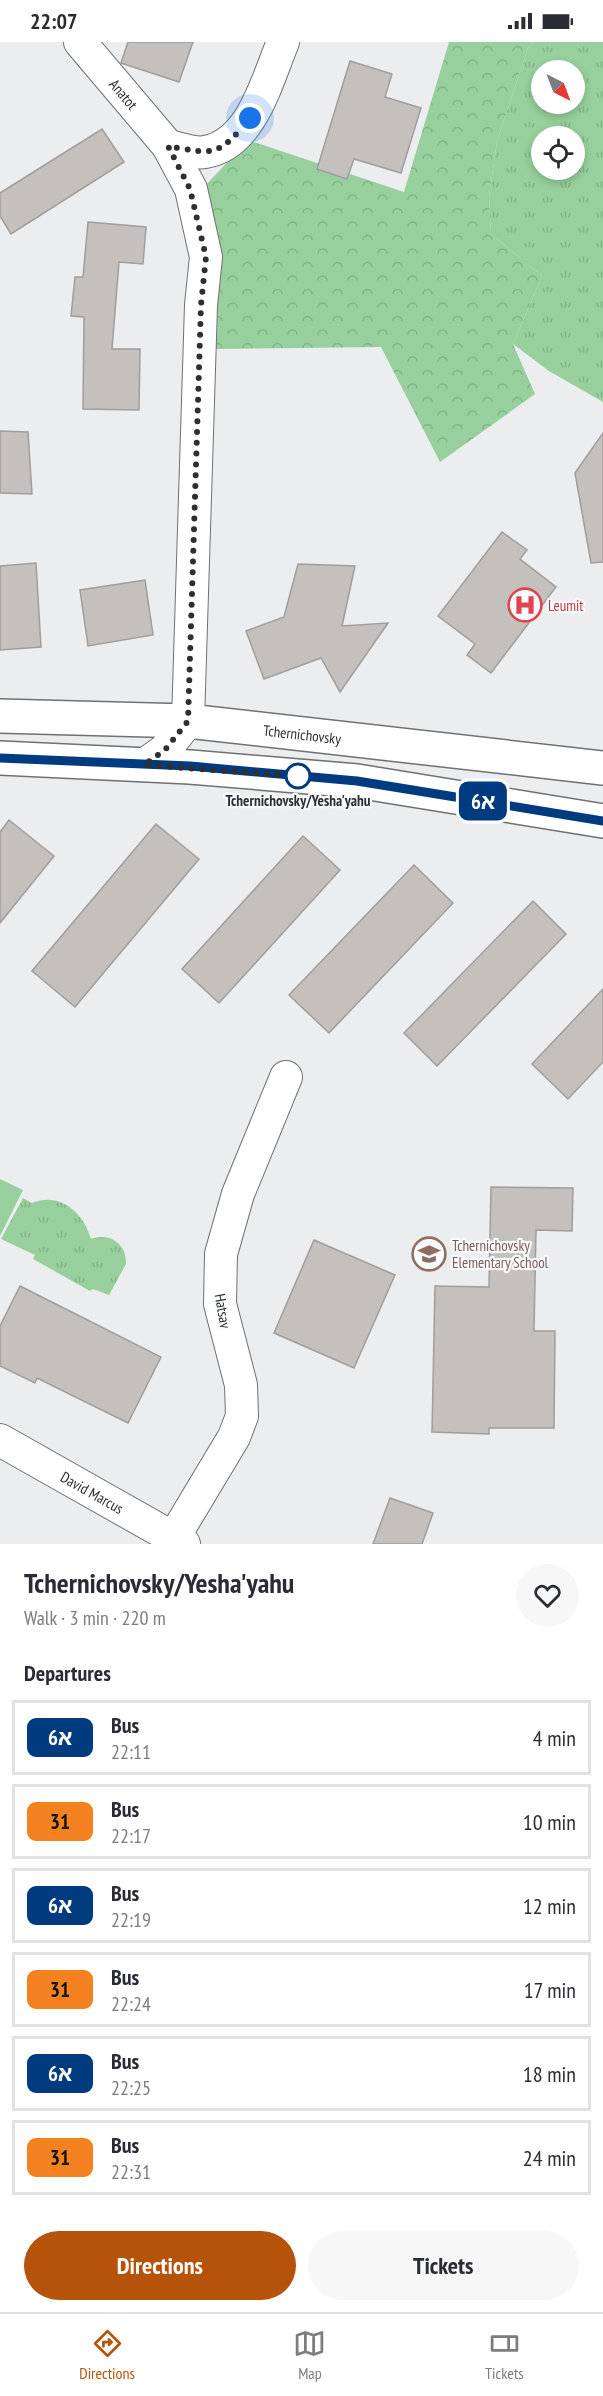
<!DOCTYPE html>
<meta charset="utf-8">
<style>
:root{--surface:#fff;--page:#f7f7f7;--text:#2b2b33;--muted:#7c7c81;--line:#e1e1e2;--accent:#b45309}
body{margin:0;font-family:"PT Sans Narrow","Noto Sans Hebrew",sans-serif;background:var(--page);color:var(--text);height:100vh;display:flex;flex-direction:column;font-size:22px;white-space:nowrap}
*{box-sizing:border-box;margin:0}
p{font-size:20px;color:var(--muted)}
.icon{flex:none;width:33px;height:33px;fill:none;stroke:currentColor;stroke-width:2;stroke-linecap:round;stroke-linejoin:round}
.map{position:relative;height:1502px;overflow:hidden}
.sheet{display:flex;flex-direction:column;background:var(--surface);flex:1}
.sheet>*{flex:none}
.badge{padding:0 12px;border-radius:9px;font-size:21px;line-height:39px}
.needle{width:39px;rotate:138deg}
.fabs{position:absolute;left:531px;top:18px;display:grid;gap:12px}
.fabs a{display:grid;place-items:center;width:54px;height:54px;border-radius:50%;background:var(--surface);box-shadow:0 3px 9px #0003;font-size:30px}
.you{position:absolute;width:30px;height:30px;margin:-15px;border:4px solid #fff;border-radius:50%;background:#1a73e8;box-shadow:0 0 0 9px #1a73e833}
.map>.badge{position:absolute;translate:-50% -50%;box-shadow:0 0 0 3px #fff}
h2{padding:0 24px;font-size:22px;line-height:54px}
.round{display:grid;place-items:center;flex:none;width:63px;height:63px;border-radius:32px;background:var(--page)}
.overview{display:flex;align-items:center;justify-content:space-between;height:102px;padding:0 24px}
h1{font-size:28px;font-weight:700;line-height:45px}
.action{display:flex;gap:12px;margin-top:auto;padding:12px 24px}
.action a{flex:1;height:69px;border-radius:36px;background:var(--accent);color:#fff;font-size:24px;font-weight:700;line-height:69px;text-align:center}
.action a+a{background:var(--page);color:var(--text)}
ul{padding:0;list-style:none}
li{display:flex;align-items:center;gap:18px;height:75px;margin:0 12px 9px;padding:0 12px;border:3px solid var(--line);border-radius:0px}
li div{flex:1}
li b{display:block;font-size:22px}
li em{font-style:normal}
li .badge{min-width:66px;font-weight:700;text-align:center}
.status{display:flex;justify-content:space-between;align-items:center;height:42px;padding:0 30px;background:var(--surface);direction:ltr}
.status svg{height:16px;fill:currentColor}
.dock{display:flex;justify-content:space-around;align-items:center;height:84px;border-top:2px solid var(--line);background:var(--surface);font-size:16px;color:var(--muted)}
.dock a{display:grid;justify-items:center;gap:3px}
.dock .current{color:var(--accent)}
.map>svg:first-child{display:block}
</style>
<div class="status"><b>22:07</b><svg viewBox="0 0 49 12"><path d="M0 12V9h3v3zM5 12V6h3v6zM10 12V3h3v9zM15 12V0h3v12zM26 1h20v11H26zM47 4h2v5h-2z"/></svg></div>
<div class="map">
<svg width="603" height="1502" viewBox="0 0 603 1502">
<defs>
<pattern id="grass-tufts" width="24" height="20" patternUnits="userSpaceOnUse" patternTransform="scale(1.5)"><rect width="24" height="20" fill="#97d09d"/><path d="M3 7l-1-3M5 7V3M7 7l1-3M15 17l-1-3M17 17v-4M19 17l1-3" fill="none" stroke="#82b388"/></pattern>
<pattern id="forest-crowns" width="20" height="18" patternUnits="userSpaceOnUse" patternTransform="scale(1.5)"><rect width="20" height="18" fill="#97d09d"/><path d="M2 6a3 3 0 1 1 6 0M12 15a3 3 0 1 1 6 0" fill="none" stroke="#82b388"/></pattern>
</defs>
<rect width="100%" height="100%" fill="#ebedef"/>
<g fill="url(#grass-tufts)" fill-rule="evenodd">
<path d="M 534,0 L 603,0 L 603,360 L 549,329 L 513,302 L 542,234 L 491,192 L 489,155 L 497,99 L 528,6 ZM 542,28 L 574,28 L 574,62 L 542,62 ZM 542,94 L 574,94 L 574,128 L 542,128 Z"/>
<path d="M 23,1156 L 32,1161 C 60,1149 84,1171 91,1197 C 110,1190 127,1202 126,1222 L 109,1253 L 93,1247 L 90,1249 L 33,1217 L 35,1213 L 1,1197 Z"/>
</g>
<path fill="url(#forest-crowns)" d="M 449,0 L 534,0 L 528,6 L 497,99 L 489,155 L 491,192 L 542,234 L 513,302 L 535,352 L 440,420 L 381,305 L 216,307 L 211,174 L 205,144 L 248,98 L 404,150 Z"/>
<path fill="#97d09d" d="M 0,1137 L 23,1148 L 0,1194 Z"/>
<g fill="#c3c0be" stroke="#a09d9c" stroke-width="1.5">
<path d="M 128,0 L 193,0 L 179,40 L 121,21 Z"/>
<path d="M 350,19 L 392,32 L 385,55 L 421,66 L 401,131 L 354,117 L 347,137 L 317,127 Z"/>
<path d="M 102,87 L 124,120 L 11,192 L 0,174 L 0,151 Z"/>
<path d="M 88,180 L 146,185 L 143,222 L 119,220 L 112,307 L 140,307 L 139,368 L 83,367 L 84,275 L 71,274 L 75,235 L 83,235 Z"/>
<path d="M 0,389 L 28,390 L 32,452 L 0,451 Z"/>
<path d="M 603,391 L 603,520 L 591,521 L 575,431 Z"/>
<path d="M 502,490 L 527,508 L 520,517 L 556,545 L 491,631 L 467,613 L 475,602 L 438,574 Z"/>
<path d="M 36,521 L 41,605 L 0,608 L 0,524 Z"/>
<path d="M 298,522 L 355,524 L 342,584 L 388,581 L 340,650 L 321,616 L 264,637 L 246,589 L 284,575 Z"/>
<path d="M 145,538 L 153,593 L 88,604 L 80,548 Z"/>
<path d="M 9,778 L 54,814 L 0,881 L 0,790 Z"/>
<path d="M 156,782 L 199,817 L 75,965 L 32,929 Z"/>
<path d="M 303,794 L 340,828 L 219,961 L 182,927 Z"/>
<path d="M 414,823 L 453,861 L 329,991 L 289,953 Z"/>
<path d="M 533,859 L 566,892 L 437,1024 L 404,991 Z"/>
<path d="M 603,947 L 603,1020 L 568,1057 L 532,1022 Z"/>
<path d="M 491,1145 L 573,1146 L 572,1189 L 536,1188 L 534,1289 L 555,1289 L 554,1386 L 489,1386 L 489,1392 L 432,1390 L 435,1244 L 489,1245 Z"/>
<path d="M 314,1198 L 395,1233 L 354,1326 L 274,1291 Z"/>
<path d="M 20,1244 L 161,1315 L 128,1381 L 37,1336 L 35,1341 L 0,1324 L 0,1284 Z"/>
<path d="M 390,1456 L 433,1471 L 422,1502 L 373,1502 Z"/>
</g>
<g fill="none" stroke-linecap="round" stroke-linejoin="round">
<defs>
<g id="minor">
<path id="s1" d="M 80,0 L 168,104 L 191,147 L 206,215 L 201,263 L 188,679 L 165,708 L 144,723"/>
<path d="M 168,104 C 178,106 194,112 205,110 C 252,102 267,38 283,0"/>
<path id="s2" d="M 0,1398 L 184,1502"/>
<path d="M 174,1495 L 234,1395 L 242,1374 L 241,1343 L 220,1262 L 221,1212 L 238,1152 L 286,1035"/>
</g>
<g id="tertiary">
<path id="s3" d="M 0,674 L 188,679 L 603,726"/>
<path d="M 0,716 L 190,725 L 357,739 L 603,779"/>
</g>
</defs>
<use href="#minor" stroke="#6e7072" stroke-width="34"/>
<use href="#tertiary" stroke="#6e7072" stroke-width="36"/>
<use href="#minor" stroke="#fff" stroke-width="32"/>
<use href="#tertiary" stroke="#fff" stroke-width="33"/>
</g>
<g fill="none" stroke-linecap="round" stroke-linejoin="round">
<defs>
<path id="line" d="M 0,716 L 190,724 L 357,739 L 603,779"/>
</defs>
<use href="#line" stroke="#fff" stroke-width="14"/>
<use href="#line" stroke="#003b80" stroke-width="9"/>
<path stroke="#2e2f30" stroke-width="6" stroke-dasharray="0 10.8" d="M 250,76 C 219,114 215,113 168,104 L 190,147 L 206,215 L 201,263 L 188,679 L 165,708 L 144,723 L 298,734"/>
</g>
<defs>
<symbol id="hospital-ring" viewBox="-11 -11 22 22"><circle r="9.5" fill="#f8fafd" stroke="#e0444e" stroke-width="1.5"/><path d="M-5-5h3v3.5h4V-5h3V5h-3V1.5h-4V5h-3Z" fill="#e0444e"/></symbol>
<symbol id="school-ring" viewBox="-11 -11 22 22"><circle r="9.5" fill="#f8fafd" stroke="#8d6e63" stroke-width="1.5"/><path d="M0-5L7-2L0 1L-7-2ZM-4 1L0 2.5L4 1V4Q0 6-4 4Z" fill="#8d6e63"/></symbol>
</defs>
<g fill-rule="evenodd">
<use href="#hospital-ring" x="506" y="544" width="38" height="38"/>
<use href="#school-ring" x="410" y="1193" width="38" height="38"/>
</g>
<circle fill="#fff" stroke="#003b80" stroke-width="3" cx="298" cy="734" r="12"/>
<g text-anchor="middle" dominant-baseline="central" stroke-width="4.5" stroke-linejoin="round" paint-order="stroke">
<g font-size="15" fill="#2e2f30" stroke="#f8fafd">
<text stroke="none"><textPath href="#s1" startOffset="68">Anatot</textPath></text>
<text stroke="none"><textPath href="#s3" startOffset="303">Tchernichovsky</textPath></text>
<text transform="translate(223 1269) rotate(80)">Hatsav</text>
<text stroke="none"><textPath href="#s2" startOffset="106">David Marcus</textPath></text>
</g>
<g font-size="15" fill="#be3a42" stroke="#f8fafd" text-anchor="start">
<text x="548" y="563">Leumit</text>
</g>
<g font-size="15" font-weight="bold" fill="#2e2f30" stroke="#f8fafd">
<text x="298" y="758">Tchernichovsky/Yesha'yahu</text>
</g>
<g font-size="15" fill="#785e54" stroke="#f8fafd" text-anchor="start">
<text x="452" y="1203">Tchernichovsky<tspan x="452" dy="17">Elementary School</tspan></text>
</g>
</g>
</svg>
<div class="fabs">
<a><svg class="needle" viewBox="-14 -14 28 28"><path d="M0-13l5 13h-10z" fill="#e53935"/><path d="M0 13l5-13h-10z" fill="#7c7c81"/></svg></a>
<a><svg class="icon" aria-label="locate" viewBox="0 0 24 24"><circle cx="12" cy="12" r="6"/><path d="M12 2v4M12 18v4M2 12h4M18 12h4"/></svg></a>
</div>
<div class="you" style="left:250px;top:76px"></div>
<b class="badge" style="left:483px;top:759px;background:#003b80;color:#fff">6א</b>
</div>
<section class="sheet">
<div class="overview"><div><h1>Tchernichovsky/Yesha'yahu</h1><p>Walk · 3 min · 220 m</p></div><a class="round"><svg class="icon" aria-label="heart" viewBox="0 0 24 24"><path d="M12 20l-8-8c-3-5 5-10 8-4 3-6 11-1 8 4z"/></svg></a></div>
<h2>Departures</h2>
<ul>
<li><span class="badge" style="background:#003b80;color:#fff">6א</span><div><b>Bus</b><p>22:11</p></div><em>4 min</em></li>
<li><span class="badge" style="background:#f58220;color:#111">31</span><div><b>Bus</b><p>22:17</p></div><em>10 min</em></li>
<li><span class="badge" style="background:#003b80;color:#fff">6א</span><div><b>Bus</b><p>22:19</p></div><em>12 min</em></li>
<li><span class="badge" style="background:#f58220;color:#111">31</span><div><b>Bus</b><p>22:24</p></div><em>17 min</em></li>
<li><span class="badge" style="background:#003b80;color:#fff">6א</span><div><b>Bus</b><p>22:25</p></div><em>18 min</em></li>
<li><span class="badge" style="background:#f58220;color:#111">31</span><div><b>Bus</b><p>22:31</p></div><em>24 min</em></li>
</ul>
<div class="action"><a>Directions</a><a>Tickets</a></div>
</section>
<nav class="dock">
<a class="current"><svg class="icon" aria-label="directions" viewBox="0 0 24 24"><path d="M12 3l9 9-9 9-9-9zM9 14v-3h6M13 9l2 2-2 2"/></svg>Directions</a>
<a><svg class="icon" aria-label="map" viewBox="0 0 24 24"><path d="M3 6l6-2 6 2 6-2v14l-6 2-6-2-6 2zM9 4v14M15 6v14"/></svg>Map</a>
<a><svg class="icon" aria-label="tickets" viewBox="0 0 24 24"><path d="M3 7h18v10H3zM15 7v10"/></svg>Tickets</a>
</nav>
